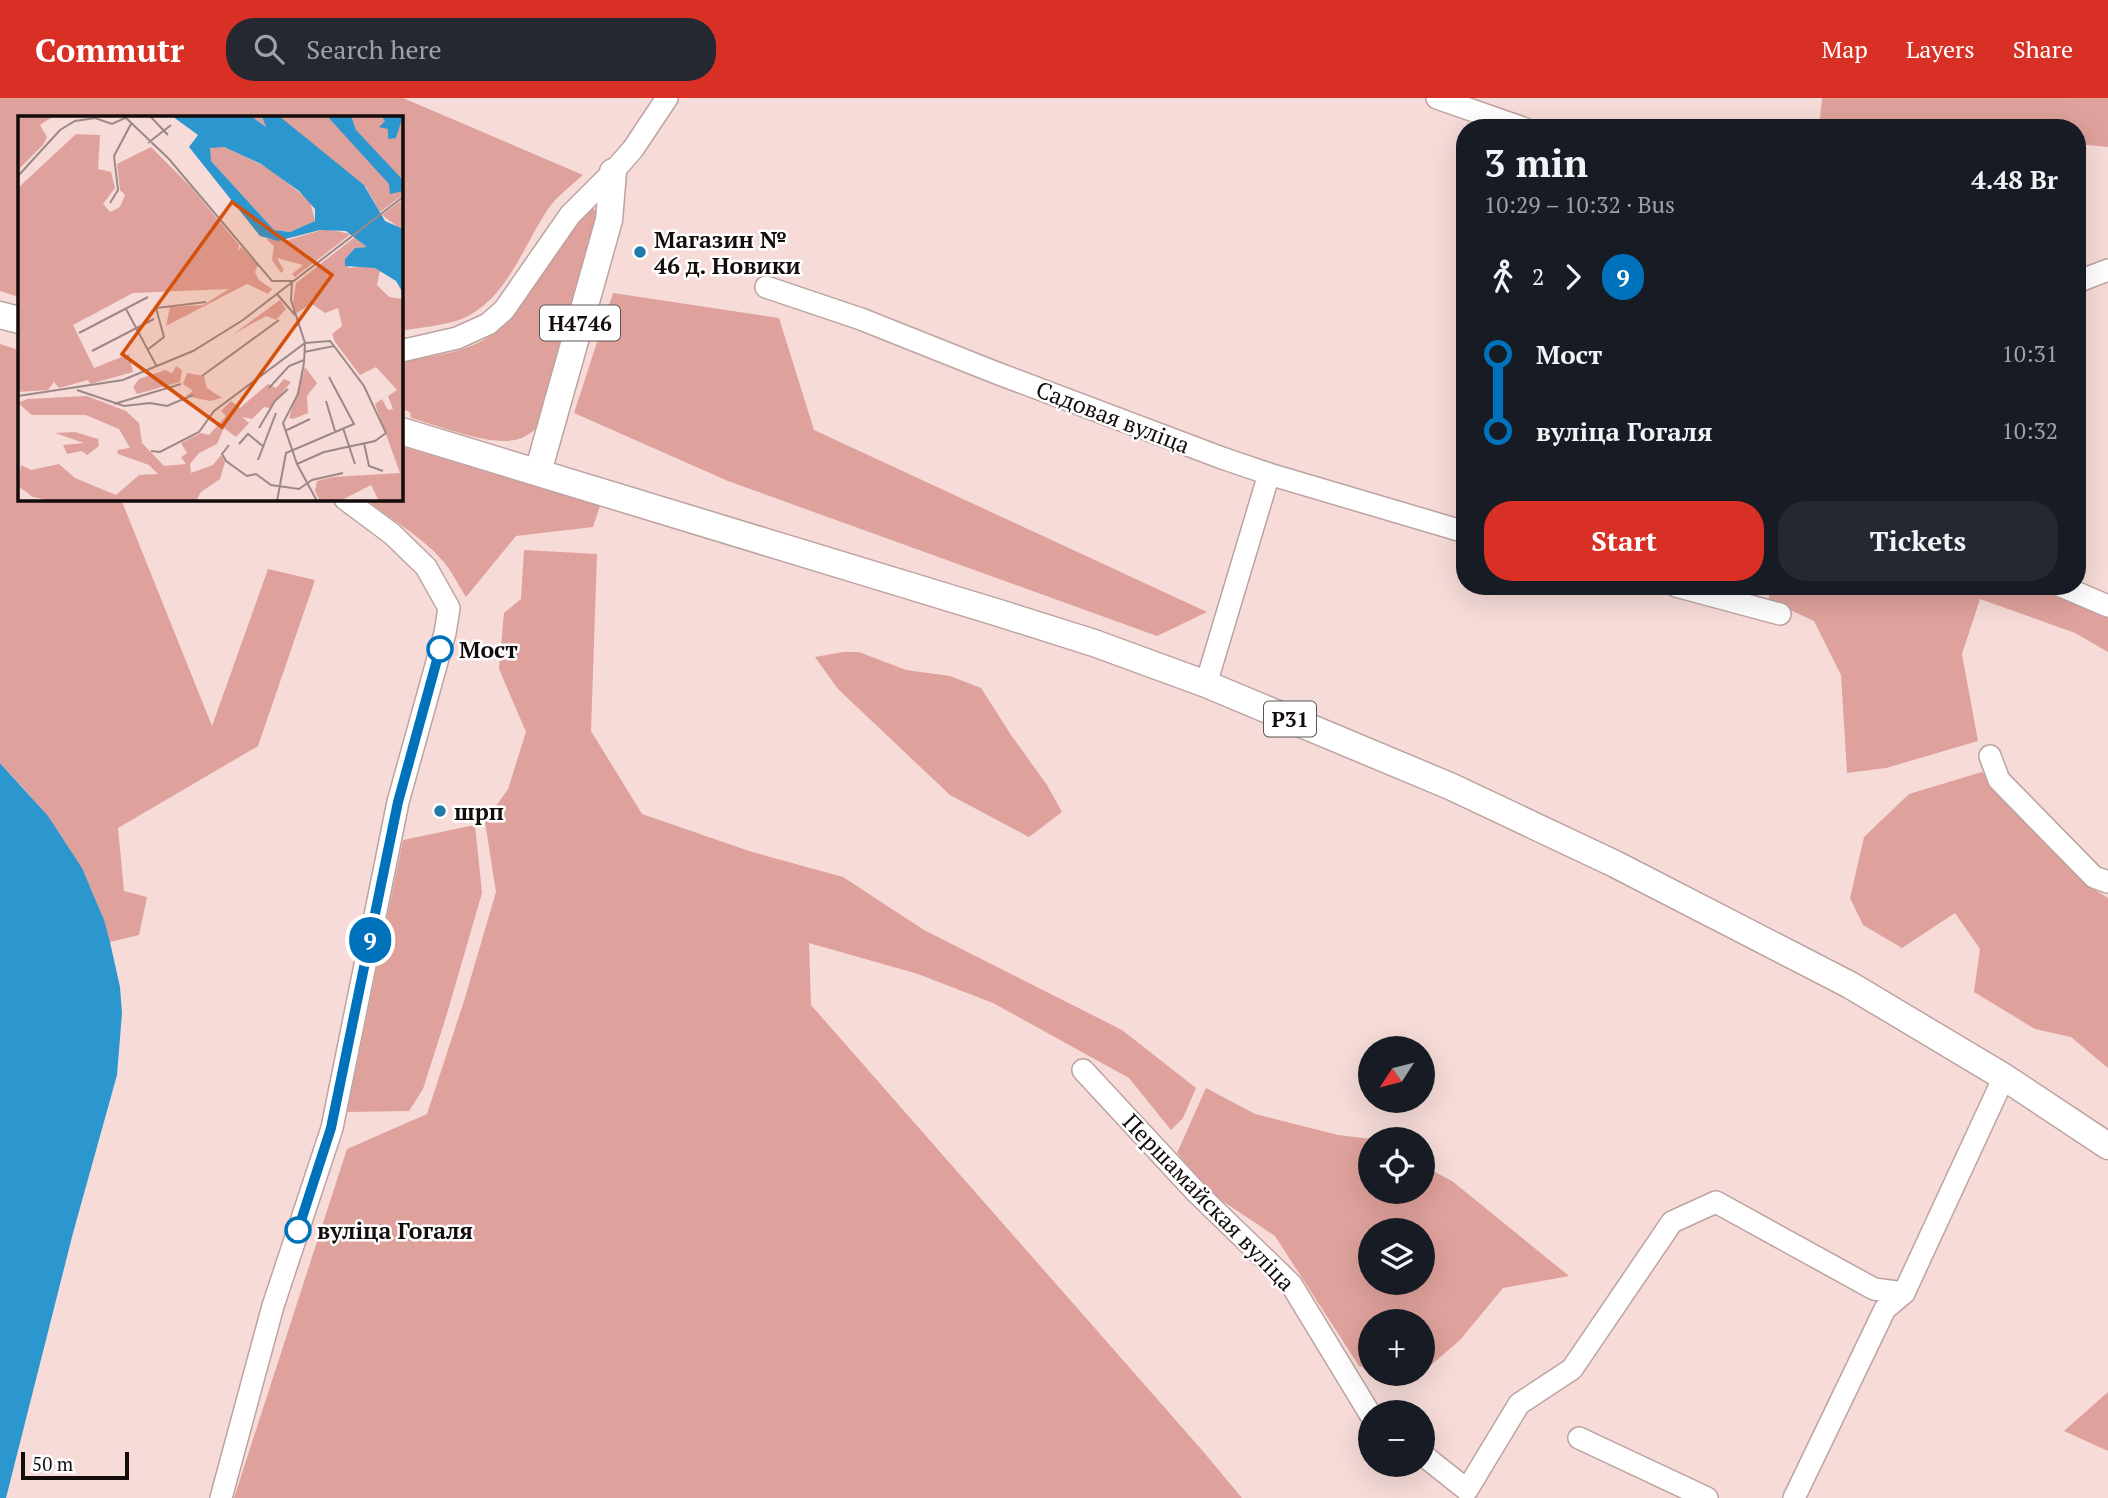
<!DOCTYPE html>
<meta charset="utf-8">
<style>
:root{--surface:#171b24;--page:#242831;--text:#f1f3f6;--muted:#9ea1a6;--accent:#d93025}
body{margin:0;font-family:"PT Serif",serif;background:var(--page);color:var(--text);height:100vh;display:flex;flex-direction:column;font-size:26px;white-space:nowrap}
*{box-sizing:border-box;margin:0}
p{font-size:23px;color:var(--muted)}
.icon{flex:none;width:38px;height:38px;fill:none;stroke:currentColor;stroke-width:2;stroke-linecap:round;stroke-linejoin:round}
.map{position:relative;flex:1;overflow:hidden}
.details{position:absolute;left:1456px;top:21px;width:630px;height:476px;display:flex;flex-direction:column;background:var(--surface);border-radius:28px;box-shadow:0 7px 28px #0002}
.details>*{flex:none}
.badge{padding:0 14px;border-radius:23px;font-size:24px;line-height:46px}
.needle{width:46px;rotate:234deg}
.fabs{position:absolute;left:1358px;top:938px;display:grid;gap:14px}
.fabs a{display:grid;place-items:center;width:77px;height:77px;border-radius:50%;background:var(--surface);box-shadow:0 7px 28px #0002;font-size:35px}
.scale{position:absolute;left:21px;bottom:18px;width:108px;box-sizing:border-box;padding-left:7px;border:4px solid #140b0b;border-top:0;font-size:19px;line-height:24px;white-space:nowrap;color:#140b0b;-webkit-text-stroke:5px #fff;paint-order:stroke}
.map>.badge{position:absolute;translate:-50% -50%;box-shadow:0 0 0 4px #fff}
.legs{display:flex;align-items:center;gap:10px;height:77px;padding:0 28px;font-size:23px}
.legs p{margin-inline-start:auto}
.overview{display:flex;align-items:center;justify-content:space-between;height:119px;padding:0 28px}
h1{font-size:38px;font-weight:700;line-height:52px}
.primary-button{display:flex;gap:14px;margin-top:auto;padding:14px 28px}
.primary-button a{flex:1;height:80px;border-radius:28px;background:var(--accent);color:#fff;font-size:28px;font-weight:700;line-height:80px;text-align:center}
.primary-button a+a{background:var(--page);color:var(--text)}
ul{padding:0 28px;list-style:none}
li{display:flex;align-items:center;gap:24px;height:77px;font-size:26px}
li i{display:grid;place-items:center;width:10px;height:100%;margin:0 9px;background:currentColor}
li i::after{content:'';width:18px;height:18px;margin:-9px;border:5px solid;border-radius:50%;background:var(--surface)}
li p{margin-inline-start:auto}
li:first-child i{background:linear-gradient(#0000 50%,currentColor 0)}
li:last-child i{background:linear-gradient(currentColor 50%,#0000 0)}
header{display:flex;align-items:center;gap:42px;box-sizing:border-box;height:98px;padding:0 35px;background:var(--accent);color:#fff}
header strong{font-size:33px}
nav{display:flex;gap:38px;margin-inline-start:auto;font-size:24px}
.search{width:490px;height:63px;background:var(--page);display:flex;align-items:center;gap:18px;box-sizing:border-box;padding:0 24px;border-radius:28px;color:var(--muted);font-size:26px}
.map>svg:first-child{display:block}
</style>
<header>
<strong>Commutr</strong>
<div class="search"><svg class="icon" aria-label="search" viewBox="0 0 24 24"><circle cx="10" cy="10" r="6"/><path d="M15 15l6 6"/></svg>Search here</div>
<nav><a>Map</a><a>Layers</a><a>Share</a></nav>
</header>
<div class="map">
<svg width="2108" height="1400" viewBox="0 0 2108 1400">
<rect width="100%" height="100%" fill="#f6dbd8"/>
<g fill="#dfa19b" fill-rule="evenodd">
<path d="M 0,0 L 403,0 L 583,77 C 572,87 557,98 548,111 C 523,148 508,199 464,220 C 445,228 421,229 401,233 L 401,19 L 19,19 L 19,199 L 0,193 Z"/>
<path d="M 1822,0 L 2108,0 L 2108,49 L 2077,46 L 2077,30 L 1819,30 Z"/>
<path d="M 592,109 L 599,116 L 543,325 C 534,332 526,340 515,342 C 489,348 437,327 411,320 L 410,314 L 401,311 L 401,264 C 445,255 481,255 512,218 L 578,116 Z"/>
<path d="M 613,195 L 779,220 L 814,332 L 1207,514 L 1157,538 L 728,383 L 574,315 Z"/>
<path d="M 0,246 L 19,252 L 19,401 L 121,401 L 212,628 L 268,471 L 315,482 L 258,648 L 118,730 L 124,793 L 147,799 L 139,837 L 110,844 C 88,768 54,721 0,665 Z"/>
<path d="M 401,348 L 600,408 L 593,429 L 516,438 L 466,499 C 458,487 451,471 441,461 C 420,437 390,422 366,401 L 401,401 Z"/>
<path d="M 524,452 L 597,456 L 591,633 L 642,716 L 752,754 L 843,779 L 924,832 L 1122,932 L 1196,990 L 1183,1020 L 1171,1032 L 1129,980 L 993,905 L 918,876 L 809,845 L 811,907 L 1201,1351 L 1242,1400 L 234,1400 L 347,1051 L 427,1016 L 464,903 L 496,794 L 485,724 L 508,691 L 526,634 L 499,571 L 504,515 L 521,501 Z"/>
<path d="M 1770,488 L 2043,488 L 2084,506 L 2108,520 L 2108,554 L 2075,535 L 1980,501 L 1962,556 L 1978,643 L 1886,670 L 1847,675 L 1841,577 L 1814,523 L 1769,502 Z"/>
<path d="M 843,554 L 859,554 L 906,572 L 950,578 L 981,590 L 1011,637 L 1047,687 L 1062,714 L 1029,739 L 950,697 L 838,591 L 815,559 Z"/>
<path d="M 1982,674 L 2010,701 L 2087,787 L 2108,800 L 2108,970 L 2071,939 L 2035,931 L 1974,894 L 1980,851 L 1955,815 L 1902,850 L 1863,827 L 1850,800 L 1864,739 L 1909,696 Z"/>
<path d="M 475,727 L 482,795 L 446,919 L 423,991 L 409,1013 L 347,1014 L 403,742 Z"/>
<path d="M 1206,990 L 1255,1016 L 1338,1037 L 1371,1041 L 1370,1094 L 1423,1094 L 1423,1068 L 1452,1083 L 1569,1178 L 1503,1190 L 1460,1242 L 1423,1274 L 1423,1223 L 1370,1223 L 1370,1272 L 1359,1268 L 1275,1138 L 1212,1096 L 1177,1055 ZM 1370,1132 L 1423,1132 L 1423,1185 L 1370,1185 Z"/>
<path d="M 2108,1294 L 2108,1353 L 2064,1333 Z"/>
</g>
<path fill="#2c97ce" d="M 0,665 L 48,718 L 82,770 L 104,822 L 110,844 L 120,889 L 122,915 L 117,977 L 73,1135 L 6,1400 L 0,1400 Z"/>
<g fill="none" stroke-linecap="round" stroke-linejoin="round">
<defs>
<g id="minor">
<path d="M 1437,0 L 1523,30"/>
<path d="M 2077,181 L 2082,182 L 2108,172"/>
<path d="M 766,189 L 861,221 L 994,274 L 1222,360 L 1269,376 L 1465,434"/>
<path d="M 401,253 L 457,240 L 488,226 L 504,212 L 570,117 L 613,74 L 633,51 L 667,0"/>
<path d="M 1676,488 L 1780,516"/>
<path d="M 2061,488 L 2108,508"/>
<path d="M 1206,586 L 1269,376"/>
<path d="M 1990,658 L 1999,682 L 2094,779 L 2108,784"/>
<path d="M 1083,972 L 1197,1095 L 1291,1186 L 1370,1316"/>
<path d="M 1579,1340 L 1707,1400"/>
<path d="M 1423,1357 L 1467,1392 L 1519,1306 L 1572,1271 L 1672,1124 L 1716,1104 L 1874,1191 L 1904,1195"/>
<path d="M 221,1400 L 273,1208 L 332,1030 L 398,704 L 445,535 L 449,510 L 426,469 L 392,436 L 345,401"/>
<path d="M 1794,1400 L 1885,1211 L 1904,1195 L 2004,979"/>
</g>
<g id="major">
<path d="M 0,217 L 19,222"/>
<path d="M 401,333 L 999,515 L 1094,545 L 1206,586 L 1452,689 L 1615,766 L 1850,887 L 2004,979 L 2108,1048"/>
<path d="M 538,374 L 609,122 L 613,74"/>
</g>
</defs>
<use href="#minor" stroke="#bda3a0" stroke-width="24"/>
<use href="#major" stroke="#bda3a0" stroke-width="29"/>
<use href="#minor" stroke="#fff" stroke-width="21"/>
<use href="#major" stroke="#fff" stroke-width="26"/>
</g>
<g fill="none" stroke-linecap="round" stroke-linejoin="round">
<defs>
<path id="line-1" d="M 298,1132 L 331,1030 L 398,704 L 440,551"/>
</defs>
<use href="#line-1" stroke="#fff" stroke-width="16"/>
<use href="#line-1" stroke="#0072bc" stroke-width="10"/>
</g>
<g fill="#227ba9" stroke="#fff" stroke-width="2.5">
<circle cx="640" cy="154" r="7"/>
<circle cx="440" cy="713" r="7"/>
</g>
<g fill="#fff" stroke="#0072bc" stroke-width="3.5">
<circle cx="440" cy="551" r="12"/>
<circle cx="298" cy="1132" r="12"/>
</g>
<g text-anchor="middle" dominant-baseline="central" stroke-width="5" stroke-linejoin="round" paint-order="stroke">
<g fill="#fff" stroke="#5a5454" stroke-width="2">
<rect x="540" y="207.5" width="80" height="35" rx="5"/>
<rect x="1264" y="603.5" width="52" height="35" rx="5"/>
</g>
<g font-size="21" font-weight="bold" fill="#140b0b">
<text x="580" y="225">Н4746</text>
<text x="1290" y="621">Р31</text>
</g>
<g font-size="23" font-weight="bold" fill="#140b0b" stroke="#fff" text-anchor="start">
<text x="654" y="141">Магазин №<tspan x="654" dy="26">46 д. Новики</tspan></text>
<text x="454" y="713">шрп</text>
</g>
<g font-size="23" fill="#140b0b" stroke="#fff">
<text transform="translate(1113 319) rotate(21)">Садовая вуліца</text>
<text transform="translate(1209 1104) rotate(46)">Першамайская вуліца</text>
</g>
<g font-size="23" font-weight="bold" fill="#140b0b" stroke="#fff" text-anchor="start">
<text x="459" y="551">Мост</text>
<text x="317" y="1132">вуліца Гогаля</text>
</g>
</g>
<g transform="translate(18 18)">
<rect width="385" height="385" fill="#f6dbd8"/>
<path d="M 0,0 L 36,0 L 22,9 L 29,21 L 25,29 L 0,54 ZM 233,0 L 385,0 L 385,79 L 362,96 L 348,71 L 269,9 L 247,10 ZM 58,18 L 82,19 L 80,53 L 93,56 L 97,72 L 85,88 L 92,96 L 102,91 L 107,79 L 102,74 L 99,48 L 133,31 L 172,70 L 221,129 L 220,135 L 223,131 L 240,149 L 237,156 L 241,164 L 254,173 L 250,178 L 229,168 L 148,210 L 152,191 L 185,189 L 211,173 L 115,177 L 55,209 L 76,252 L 111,238 L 115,256 L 72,268 L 70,264 L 41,272 L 36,266 L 30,274 L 0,276 L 0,72 ZM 194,31 L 206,31 L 252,53 L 292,85 L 297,105 L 272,116 L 256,114 L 193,45 L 190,36 ZM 385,83 L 385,115 L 364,99 ZM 307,113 L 333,118 L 277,161 L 274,158 L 285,149 L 259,142 L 266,154 L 263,157 L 254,144 L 256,130 L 248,123 L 270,124 ZM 337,121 L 349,131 L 337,132 L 327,143 L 331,152 L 350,150 L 362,154 L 359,169 L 371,181 L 385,183 L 385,385 L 361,385 L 353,369 L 322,385 L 302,385 L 297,375 L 299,365 L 315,361 L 382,357 L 357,288 L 364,283 L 370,294 L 375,293 L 370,280 L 379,274 L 358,251 L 342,259 L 317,226 L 314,218 L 324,210 L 320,192 L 307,197 L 294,188 L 278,197 L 275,186 L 278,167 ZM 262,184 L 268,193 L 258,204 L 248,200 L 214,219 ZM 158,250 L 164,254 L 162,266 L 119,278 L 115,271 L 121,263 L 147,254 L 154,257 ZM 287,251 L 299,267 L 289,280 L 290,297 L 275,303 L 271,302 ZM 169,257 L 186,260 L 189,272 L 204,282 L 192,285 L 168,280 L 175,275 L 165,268 ZM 266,263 L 273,266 L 252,292 L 246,291 L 234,303 L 224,301 L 231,307 L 218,321 L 206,312 L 199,328 L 181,337 L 172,348 L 173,357 L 195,349 L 203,339 L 207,346 L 202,363 L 183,376 L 178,385 L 35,385 L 15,381 L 0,370 L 3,349 L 13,354 L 41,348 L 57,362 L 98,379 L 121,359 L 140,358 L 131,349 L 100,338 L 99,334 L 112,332 L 101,313 L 68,299 L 14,299 L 0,287 L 9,283 L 69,280 L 108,295 L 121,307 L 124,327 L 146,350 L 168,348 L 163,341 L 169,337 L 163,327 L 183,317 L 191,319 L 208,300 L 203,295 L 213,285 L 222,292 L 250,268 L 258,272 ZM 57,316 L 80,323 L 81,330 L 69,339 L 64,335 L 49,338 L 45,329 L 66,327 L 37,317 Z" fill="#dfa19b"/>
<path d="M 154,0 L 233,0 L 248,11 L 244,0 L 261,0 L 346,69 L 367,105 L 385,113 L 385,177 L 378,165 L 357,152 L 327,150 L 327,143 L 337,132 L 349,131 L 328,115 L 302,114 L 260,125 L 242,120 L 171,31 L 180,19 ZM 206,31 L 243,48 L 281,75 L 297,93 L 297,105 L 272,116 L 256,114 L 193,45 L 192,32 ZM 309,0 L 333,0 L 338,14 L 383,62 L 385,75 L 372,78 L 371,68 ZM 363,0 L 385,0 L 378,22 L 370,23 L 370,13 L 361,11 L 367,5 Z" fill="#2c97ce" fill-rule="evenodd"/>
<path fill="none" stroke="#9c8886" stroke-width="2" d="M 106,0 L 151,43 L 254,165 L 274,165 L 273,184 L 287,227 L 286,247 L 280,278 L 265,307 L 279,348 L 299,385M 132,0 L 150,19M 130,27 L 153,9M 0,60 L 42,14 L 57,5 L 77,2 L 94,8 L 107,2M 92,87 L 100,74 L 96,40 L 113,8M 259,178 L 277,199M 108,193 L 139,251M 61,217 L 130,181M 129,234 L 146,221 L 138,192 L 188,186M 74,235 L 136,203M 184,260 L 261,204M 251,272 L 271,250 L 286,244M 59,274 L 106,290 L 132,287 L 149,290 L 175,279M 0,280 L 105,264 L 175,235 L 225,204 L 385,81M 308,285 L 317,315M 96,288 L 163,268M 241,312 L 257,285 L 270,273M 325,312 L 337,348M 267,315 L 292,303M 346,327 L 351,350 L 365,355M 221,328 L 230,318 L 246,331M 211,329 L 204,338 L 208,345 L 229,360 L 238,358 L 253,369 L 281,373 L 294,364 L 325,357M 133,335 L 142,336 L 181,316 L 196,295 L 287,227 L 312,225 L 316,230M 240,344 L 258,297M 279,348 L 306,336 L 357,325 L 368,317 L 346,270 L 316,230 L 286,236M 259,385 L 268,337 L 336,308 L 311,261"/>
<path fill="#d3510c" fill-opacity="0.15" stroke="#d3510c" stroke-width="3.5" d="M 214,86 L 314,159 L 204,311 L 104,238 Z"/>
<rect width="385" height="385" fill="none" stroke="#140b0b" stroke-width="3.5"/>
</g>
</svg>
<div class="fabs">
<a><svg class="needle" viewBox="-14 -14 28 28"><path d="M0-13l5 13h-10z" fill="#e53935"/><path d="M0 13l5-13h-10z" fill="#9ea1a6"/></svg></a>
<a><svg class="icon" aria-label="locate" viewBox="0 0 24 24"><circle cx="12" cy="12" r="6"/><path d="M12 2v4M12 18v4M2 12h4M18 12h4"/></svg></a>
<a><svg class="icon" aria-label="layers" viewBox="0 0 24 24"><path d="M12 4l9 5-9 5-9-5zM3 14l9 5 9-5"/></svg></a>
<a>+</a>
<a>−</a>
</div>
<div class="scale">50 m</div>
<b class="badge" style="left:370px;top:842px;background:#0072bc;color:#fff">9</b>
<section class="details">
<div class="overview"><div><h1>3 min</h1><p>10:29 – 10:32 · Bus</p></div><b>4.48 Br</b></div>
<div class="legs"><svg class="icon" aria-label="walk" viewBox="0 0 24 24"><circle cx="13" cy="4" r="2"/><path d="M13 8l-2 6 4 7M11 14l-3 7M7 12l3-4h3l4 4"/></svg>2<svg class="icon" aria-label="forward" viewBox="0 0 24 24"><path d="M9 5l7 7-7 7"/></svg><b class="badge" style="background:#0072bc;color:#fff">9</b></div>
<ul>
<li><i style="color:#0072bc"></i><b>Мост</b><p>10:31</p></li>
<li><i style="color:#0072bc"></i><b>вуліца Гогаля</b><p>10:32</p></li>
</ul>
<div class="primary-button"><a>Start</a><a>Tickets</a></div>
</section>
</div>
